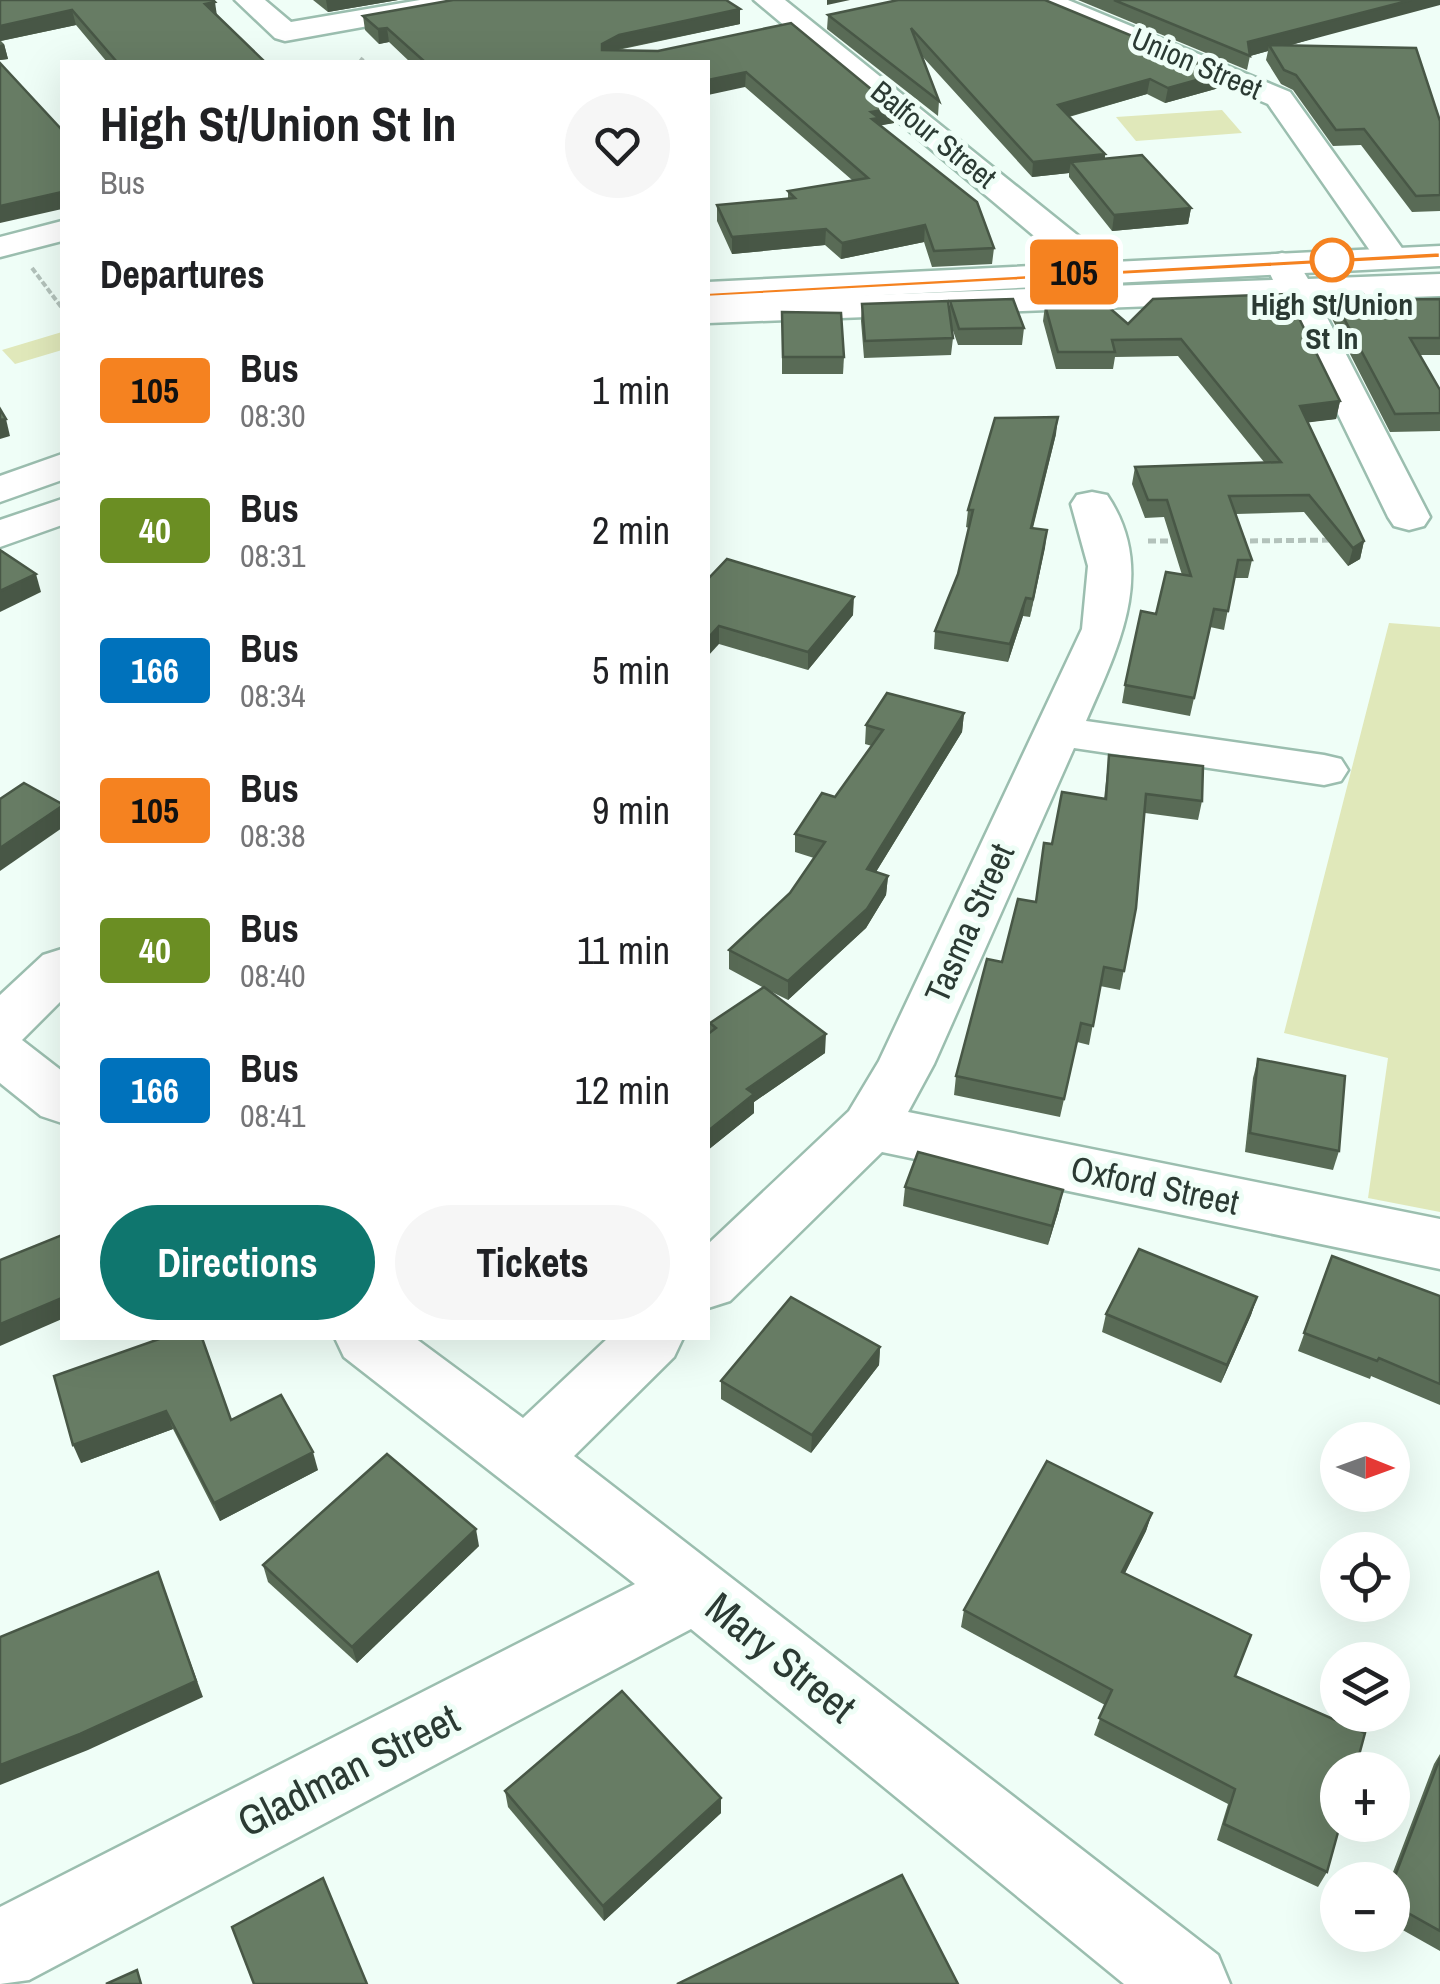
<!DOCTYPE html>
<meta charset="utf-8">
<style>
:root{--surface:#fff;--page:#f6f6f6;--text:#202124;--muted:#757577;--accent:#0f766e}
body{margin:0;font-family:"Archivo Narrow",sans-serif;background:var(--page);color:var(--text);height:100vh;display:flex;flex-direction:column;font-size:38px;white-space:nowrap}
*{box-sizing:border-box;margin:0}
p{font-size:32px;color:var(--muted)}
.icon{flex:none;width:55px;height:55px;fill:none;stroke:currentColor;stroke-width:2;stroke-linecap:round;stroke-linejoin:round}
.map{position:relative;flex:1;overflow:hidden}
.details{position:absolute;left:60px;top:60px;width:650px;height:1280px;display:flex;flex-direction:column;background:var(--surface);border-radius:0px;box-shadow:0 10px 40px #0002}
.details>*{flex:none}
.badge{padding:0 20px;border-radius:8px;font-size:35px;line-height:65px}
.needle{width:65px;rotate:91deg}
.tools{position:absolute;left:1320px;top:1422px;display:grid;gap:20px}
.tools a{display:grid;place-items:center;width:90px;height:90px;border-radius:50%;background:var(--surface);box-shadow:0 10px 40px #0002;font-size:50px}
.map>.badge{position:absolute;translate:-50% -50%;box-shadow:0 0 0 5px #fff}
h2{padding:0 40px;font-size:38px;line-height:90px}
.round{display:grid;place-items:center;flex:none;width:105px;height:105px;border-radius:52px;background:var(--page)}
.headline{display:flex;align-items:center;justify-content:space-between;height:170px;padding:0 40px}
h1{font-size:48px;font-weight:700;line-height:75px}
.action{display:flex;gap:20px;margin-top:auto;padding:20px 40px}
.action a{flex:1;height:115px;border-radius:60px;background:var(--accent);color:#fff;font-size:40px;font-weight:700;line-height:115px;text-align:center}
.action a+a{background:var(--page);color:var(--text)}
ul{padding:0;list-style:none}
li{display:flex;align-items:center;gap:30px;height:140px;padding:0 40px}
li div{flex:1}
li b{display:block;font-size:38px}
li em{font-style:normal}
li .badge{min-width:110px;font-weight:700;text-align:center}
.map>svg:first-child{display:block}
</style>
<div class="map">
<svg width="1440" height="1984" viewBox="0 0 1440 1984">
<rect width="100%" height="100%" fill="#effef7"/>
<g fill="#e0e8ba">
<path d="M 1222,110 L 1242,133 L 1136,141 L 1116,117 Z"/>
<path d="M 62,332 L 62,350 L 15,364 L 2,350 Z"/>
<path d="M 1389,623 L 1440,627 L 1440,1212 L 1368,1198 L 1388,1058 L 1284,1033 Z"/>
</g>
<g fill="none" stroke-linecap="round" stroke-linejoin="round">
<defs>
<g id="minor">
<path d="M 235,0 L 265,0 L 291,22 L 420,0 L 482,0 L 468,8 L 285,41 L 275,38 Z"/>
<path d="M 754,0 L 785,0 L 1102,255 L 1114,271 L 1108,278 L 1084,278 Z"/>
<path d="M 1030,0 L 1068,0 L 1290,92 L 1409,258 L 1404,265 L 1380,265 L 1268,104 L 1034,6 Z"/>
<path d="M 62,221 L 62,241 L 0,257 L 0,237 Z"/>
<path d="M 1282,253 L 1294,256 L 1308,279 L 1440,274 L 1440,296 L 1318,300 L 1430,517 L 1424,526 L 1409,530 L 1394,526 L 1388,517 L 1283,301 L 708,323 L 708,301 L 1273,280 L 1265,263 L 1270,256 Z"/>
<path d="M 1092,492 L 1107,495 C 1158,570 1118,648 1086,721 L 1324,755 L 1341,759 L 1348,770 L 1341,781 L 1324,785 L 1074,748 L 934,1064 L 908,1112 L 1440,1219 L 1440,1269 L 882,1152 L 730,1301 L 708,1308 L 708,1244 L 849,1111 L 879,1061 L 1082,629 L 1088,566 L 1071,504 L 1077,495 Z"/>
<path d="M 62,499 L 62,525 L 0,547 L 0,520 Z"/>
<path d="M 62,949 L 62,1000 L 22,1040 L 62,1071 L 62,1123 L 41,1116 L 0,1083 L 0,995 L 43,955 Z"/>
<path d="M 335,1338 L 415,1338 L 523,1418 L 608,1338 L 683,1338 L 674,1357 L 574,1456 L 1218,1955 L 1230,1984 L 1124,1984 L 691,1629 L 29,1980 L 0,1984 L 0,1907 L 635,1584 L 344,1357 Z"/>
</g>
<g id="major">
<path d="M 1440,246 L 1440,266 L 708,304 L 708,282 Z"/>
<path d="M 62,454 L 62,480 L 0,502 L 0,476 Z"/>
</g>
</defs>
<use href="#minor" stroke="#9bbeaf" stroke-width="5"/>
<use href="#major" stroke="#9bbeaf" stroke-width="5"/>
<g stroke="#b3c2bb" stroke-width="4" stroke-dasharray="6 2.5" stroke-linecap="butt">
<path d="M 360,62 L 363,58"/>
<path d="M 32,268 L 62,308"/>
</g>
<g stroke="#b3c2bb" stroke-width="5" stroke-dasharray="8 4" stroke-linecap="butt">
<path d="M 1148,541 L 1176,541"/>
<path d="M 1238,541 L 1336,540"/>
</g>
<use href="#minor" fill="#fff" fill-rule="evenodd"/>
<use href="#major" fill="#fff" fill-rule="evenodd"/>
</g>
<g fill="#596b56">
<path d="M 0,0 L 217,15 L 265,62 L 107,62 L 76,25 L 1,41 L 4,44 L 8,59 L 0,60 Z"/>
<path d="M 313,0 L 398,0 L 328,12 Z"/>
<path d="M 1078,0 L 1440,0 L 1288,46 L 1440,121 L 1440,211 L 1412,212 L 1361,145 L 1333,146 L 1293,90 L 1281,84 L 1266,60 L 1268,51 L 1250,56 L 1247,70 Z"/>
<path d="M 828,15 L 1219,88 L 1165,103 L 1147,94 L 1069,117 L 1105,154 L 1105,158 L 1191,208 L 1188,224 L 1112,231 L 1069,177 L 1069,173 L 1032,177 L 921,55 L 939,101 L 938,116 L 827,29 Z"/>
<path d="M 363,16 L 740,24 L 618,50 L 658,51 L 791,23 L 894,123 L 880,125 L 994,248 L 992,264 L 932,267 L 924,242 L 841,259 L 825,245 L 732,254 L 717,221 L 717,205 L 788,199 L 788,191 L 852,180 L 745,87 L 708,62 L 410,62 L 389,42 L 379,44 L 365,30 Z"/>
<path d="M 1331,294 L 1367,300 L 1440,299 L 1440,355 L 1420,355 L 1440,390 L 1440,431 L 1390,432 L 1328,311 Z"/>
<path d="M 1153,299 L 1340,401 L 1336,419 L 1307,422 L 1364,541 L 1360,559 L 1348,566 L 1304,512 L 1236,514 L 1252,560 L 1248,578 L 1234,578 L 1224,630 L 1210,627 L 1190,716 L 1122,703 L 1125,685 L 1156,614 L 1182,575 L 1164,517 L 1145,518 L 1132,484 L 1135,467 L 1264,462 L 1178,356 L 1115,357 L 1113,369 L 1056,369 L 1043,321 L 1045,305 L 1128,324 Z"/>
<path d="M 950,301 L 1024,328 L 1022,345 L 958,345 L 951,325 L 953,338 L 951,355 L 864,358 L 861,321 L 862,304 L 949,311 Z"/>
<path d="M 782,312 L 844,357 L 843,374 L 782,374 Z"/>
<path d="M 1056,434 L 1033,528 L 1047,530 L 1030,617 L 1023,616 L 1008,662 L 934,649 L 935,631 L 958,574 L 969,528 L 966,527 L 968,510 Z"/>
<path d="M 708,579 L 853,615 L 808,670 L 719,644 Z"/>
<path d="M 964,713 L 962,732 L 876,872 L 888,876 L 886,895 L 866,928 L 788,1000 L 766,989 L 825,1053 L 754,1102 L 754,1113 L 708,1150 L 708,1034 L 710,1032 L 710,1023 L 764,988 L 729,969 L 729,950 L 790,893 L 814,858 L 795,852 L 795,834 L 835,797 L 872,746 L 865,744 L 866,725 Z"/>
<path d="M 1109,755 L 1202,801 L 1198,820 L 1145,813 L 1136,908 L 1120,990 L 1100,986 L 1089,1045 L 1077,1042 L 1060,1117 L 954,1095 L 956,1076 L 1002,962 L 1036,902 L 1052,844 L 1104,799 Z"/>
<path d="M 1258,1059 L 1339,1151 L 1333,1170 L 1245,1152 L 1253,1078 Z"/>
<path d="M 905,1187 L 1059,1209 L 1048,1245 L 903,1206 Z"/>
<path d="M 1332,1256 L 1440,1296 L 1440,1405 L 1371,1376 L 1370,1379 L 1298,1351 Z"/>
<path d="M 1257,1297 L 1251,1315 L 1221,1383 L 1102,1332 L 1106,1314 Z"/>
<path d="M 162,1338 L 231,1420 L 318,1470 L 220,1521 L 173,1429 L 81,1463 Z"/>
<path d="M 880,1347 L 879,1365 L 811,1453 L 721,1399 L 721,1381 Z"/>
<path d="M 1152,1513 L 1146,1531 L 1125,1573 L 1235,1676 L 1327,1872 L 1318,1887 L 1217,1840 L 1228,1804 L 1094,1735 L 1105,1705 L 961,1627 L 964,1610 Z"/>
<path d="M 479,1546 L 357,1663 L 268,1582 L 263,1565 Z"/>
<path d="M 1440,1754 L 1440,1951 L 1392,1924 L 1392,1880 L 1390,1880 L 1434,1764 Z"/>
<path d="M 505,1791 L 721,1813 L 604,1921 L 508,1807 Z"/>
</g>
<g fill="#485746">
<path d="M 326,0 L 398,0 L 328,12 Z"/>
<path d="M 827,0 L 850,0 L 827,5 Z"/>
<path d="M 1411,0 L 1440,0 L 1440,5 L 1272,50 L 1269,45 L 1268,51 L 1250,56 L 1248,42 Z"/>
<path d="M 215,2 L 217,16 L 205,4 Z"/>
<path d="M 740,9 L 740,24 L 619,49 L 603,59 L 602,62 L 602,44 L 619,35 Z"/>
<path d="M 72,10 L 76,25 L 0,41 L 0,26 Z"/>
<path d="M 387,28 L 389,42 L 379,44 L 378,29 Z"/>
<path d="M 4,44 L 8,59 L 0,60 L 0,45 Z"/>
<path d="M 746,72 L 745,87 L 708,95 L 708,80 Z"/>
<path d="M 1222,73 L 1219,88 L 1165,103 L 1168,88 Z"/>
<path d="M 1150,79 L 1147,94 L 1056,120 L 1058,105 Z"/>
<path d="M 894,108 L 894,123 L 878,126 L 871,134 L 871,112 Z"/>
<path d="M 1105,154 L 1103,169 L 1071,162 L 1069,173 L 1032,177 L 1033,162 Z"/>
<path d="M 62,192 L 62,209 L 0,223 L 0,206 Z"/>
<path d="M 1191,208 L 1188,224 L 1112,231 L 1114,215 Z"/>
<path d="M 925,225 L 924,242 L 841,259 L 842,243 Z"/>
<path d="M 826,229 L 825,245 L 732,254 L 732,237 Z"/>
<path d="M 1340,401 L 1336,419 L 1296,424 L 1300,406 Z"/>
<path d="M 1058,417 L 1056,434 L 1028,546 L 1031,528 Z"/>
<path d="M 6,419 L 10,436 L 0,439 L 0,420 Z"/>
<path d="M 1047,530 L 1045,548 L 1030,617 L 1033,599 Z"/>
<path d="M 1364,541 L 1360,559 L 1348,566 L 1353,548 Z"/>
<path d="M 36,574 L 41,592 L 0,612 L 0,591 Z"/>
<path d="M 854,597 L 853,615 L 808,670 L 808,652 Z"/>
<path d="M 1026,598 L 1023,616 L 1008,662 L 1010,644 Z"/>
<path d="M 719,626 L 719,644 L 708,656 L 708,638 Z"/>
<path d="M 964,713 L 962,732 L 866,888 L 867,869 Z"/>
<path d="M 62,806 L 62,828 L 0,871 L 0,848 Z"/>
<path d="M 888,876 L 886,895 L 866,928 L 788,1000 L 788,981 Z"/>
<path d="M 826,1034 L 825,1053 L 754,1102 L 754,1113 L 708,1150 L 708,1131 L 747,1089 Z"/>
<path d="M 1063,1190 L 1059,1209 L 1048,1245 L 1052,1226 Z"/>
<path d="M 1257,1297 L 1251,1315 L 1221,1383 L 1227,1365 Z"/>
<path d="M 62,1298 L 62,1319 L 0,1346 L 0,1324 Z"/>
<path d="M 880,1347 L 879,1365 L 811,1453 L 812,1435 Z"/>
<path d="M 166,1411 L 173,1429 L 81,1463 L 73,1445 Z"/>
<path d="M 313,1452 L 318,1470 L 220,1521 L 214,1503 Z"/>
<path d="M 1152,1513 L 1146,1531 L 1117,1589 L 1122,1572 Z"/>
<path d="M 476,1529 L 479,1546 L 357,1663 L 352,1647 Z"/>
<path d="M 164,1590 L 203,1697 L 88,1750 L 0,1785 L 0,1765 Z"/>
<path d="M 721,1798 L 721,1813 L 604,1921 L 603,1906 Z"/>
</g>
<g fill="#677c64" stroke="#485746" stroke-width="2.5">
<path d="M 0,0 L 213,0 L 215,2 L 205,4 L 265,62 L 117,62 L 72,10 L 0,26 Z"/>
<path d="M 453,0 L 726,0 L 740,9 L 619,35 L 602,44 L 602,50 L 658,51 L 791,23 L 894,108 L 871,112 L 879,118 L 872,119 L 977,202 L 994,248 L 934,251 L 925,225 L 842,243 L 826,229 L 732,237 L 717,205 L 795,198 L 788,191 L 868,178 L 746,72 L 708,80 L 708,62 L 425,62 L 387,28 L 378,29 L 363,16 Z"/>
<path d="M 898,0 L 1045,0 L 1222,73 L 1168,88 L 1150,79 L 1058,105 L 1105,154 L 1033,162 L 911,28 L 939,101 L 828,15 Z"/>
<path d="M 1114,0 L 1411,0 L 1248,42 L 1250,56 Z"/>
<path d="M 1269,45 L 1416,48 L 1440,121 L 1440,195 L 1416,196 L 1364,129 L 1336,130 L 1296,75 L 1284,70 Z"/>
<path d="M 0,63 L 62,130 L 62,192 L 0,206 Z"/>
<path d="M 1142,155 L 1191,208 L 1114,215 L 1071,162 Z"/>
<path d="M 1287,294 L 1340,401 L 1300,406 L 1364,541 L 1353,548 L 1309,495 L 1229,496 L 1252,560 L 1238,560 L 1228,611 L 1214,609 L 1194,698 L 1125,685 L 1141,611 L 1156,614 L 1166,572 L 1191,576 L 1167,500 L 1148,500 L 1135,467 L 1281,462 L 1181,339 L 1112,340 L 1115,352 L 1058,352 L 1045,305 L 1105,304 L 1128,324 L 1153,299 Z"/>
<path d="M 1331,294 L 1363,294 L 1367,300 L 1440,299 L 1440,338 L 1410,338 L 1440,390 L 1440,413 L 1395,414 Z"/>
<path d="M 1013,299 L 1024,328 L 959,329 L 950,301 Z"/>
<path d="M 948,301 L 953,338 L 865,341 L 862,304 Z"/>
<path d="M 782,312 L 841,313 L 844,357 L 783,357 Z"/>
<path d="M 0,409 L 6,419 L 0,420 Z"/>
<path d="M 1058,417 L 1031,528 L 1047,530 L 1033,599 L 1026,598 L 1010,644 L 935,631 L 958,574 L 973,510 L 968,510 L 995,418 Z"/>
<path d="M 0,550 L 36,574 L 0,591 Z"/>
<path d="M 727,559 L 854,597 L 808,652 L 719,626 L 708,638 L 708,579 Z"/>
<path d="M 887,693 L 964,713 L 867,869 L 888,876 L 867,909 L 788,981 L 729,950 L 790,893 L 825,842 L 795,834 L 822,793 L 835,797 L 883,730 L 866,725 Z"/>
<path d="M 1109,755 L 1203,766 L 1202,801 L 1146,794 L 1136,908 L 1124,971 L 1104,967 L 1093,1026 L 1081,1023 L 1064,1099 L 956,1076 L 987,959 L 1002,962 L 1018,899 L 1036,902 L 1044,843 L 1052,844 L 1062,792 L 1106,799 Z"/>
<path d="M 24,783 L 62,804 L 62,806 L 0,848 L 0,799 Z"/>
<path d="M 764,987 L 826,1034 L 747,1089 L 754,1094 L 708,1131 L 708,1034 L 716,1028 L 710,1023 Z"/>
<path d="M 1258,1059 L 1345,1076 L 1339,1151 L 1250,1133 Z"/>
<path d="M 918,1152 L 1063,1190 L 1052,1226 L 905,1187 Z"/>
<path d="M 62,1235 L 62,1298 L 0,1324 L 0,1260 Z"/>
<path d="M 1139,1249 L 1257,1297 L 1227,1365 L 1106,1314 Z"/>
<path d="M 1332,1256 L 1440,1296 L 1440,1384 L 1379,1358 L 1377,1361 L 1304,1333 Z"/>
<path d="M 791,1297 L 880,1347 L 812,1435 L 721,1381 Z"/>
<path d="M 162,1338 L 202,1338 L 231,1420 L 281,1395 L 313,1452 L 214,1503 L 166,1411 L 73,1445 L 54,1376 Z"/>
<path d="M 387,1454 L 476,1529 L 352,1647 L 263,1565 Z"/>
<path d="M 1047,1461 L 1152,1513 L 1122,1572 L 1251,1635 L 1235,1676 L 1365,1733 L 1355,1770 L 1338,1770 L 1338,1825 L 1340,1825 L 1327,1872 L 1224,1824 L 1235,1789 L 1099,1718 L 1112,1690 L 964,1610 Z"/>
<path d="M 158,1572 L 196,1681 L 80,1734 L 0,1765 L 0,1637 Z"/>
<path d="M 622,1691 L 721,1798 L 603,1906 L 505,1791 Z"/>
<path d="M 1440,1758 L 1440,1931 L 1392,1904 L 1392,1884 Z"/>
<path d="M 902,1875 L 958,1984 L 677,1984 Z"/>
<path d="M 323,1878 L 367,1984 L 254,1984 L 232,1927 Z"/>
<path d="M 137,1970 L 141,1984 L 106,1984 Z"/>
</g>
<path fill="#f58220" stroke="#fff" stroke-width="2.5" d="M 1440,252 L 1440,258 L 708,297 L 701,293 Z"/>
<circle fill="#fff" stroke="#f58220" stroke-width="5" cx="1332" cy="260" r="20"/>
<g text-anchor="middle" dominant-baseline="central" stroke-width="10" stroke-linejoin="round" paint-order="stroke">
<g font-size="30" fill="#2b3a33" stroke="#effef7">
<text transform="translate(1197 63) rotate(23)">Union Street</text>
<text transform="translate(934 134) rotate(39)">Balfour Street</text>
</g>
<g font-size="30" font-weight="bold" fill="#2b3a33" stroke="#effef7">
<text x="1332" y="304">High St/Union<tspan x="1332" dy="34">St In</tspan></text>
</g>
<g font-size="35" fill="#2b3a33" stroke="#effef7">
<text transform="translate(969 923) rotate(-66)">Tasma Street</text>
<text transform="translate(1155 1185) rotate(12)">Oxford Street</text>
</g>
<g font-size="42" fill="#2b3a33" stroke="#effef7">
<text transform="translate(781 1657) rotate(39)">Mary Street</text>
<text transform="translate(348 1770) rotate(-27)">Gladman Street</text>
</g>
</g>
</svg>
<div class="tools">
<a><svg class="needle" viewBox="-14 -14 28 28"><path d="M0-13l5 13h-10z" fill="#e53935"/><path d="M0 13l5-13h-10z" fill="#757577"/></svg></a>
<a><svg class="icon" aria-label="locate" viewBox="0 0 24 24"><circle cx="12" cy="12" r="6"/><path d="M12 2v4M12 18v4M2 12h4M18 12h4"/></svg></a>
<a><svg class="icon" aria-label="layers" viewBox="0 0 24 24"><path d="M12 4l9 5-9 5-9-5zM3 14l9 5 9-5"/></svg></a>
<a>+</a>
<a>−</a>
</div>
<b class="badge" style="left:1074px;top:272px;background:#f58220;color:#111">105</b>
<section class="details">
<div class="headline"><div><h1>High St/Union St In</h1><p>Bus</p></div><a class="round"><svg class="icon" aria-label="heart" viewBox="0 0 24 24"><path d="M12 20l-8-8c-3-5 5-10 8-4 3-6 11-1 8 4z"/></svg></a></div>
<h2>Departures</h2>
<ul>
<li><span class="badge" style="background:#f58220;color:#111">105</span><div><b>Bus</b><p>08:30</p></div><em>1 min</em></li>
<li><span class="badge" style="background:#6b8e23;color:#fff">40</span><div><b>Bus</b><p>08:31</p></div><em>2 min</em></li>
<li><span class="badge" style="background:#0072bc;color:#fff">166</span><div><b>Bus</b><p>08:34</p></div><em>5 min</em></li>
<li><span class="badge" style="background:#f58220;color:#111">105</span><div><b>Bus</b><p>08:38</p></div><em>9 min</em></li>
<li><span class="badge" style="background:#6b8e23;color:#fff">40</span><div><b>Bus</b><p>08:40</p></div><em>11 min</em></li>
<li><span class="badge" style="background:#0072bc;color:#fff">166</span><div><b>Bus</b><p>08:41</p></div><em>12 min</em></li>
</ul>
<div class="action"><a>Directions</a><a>Tickets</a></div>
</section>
</div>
